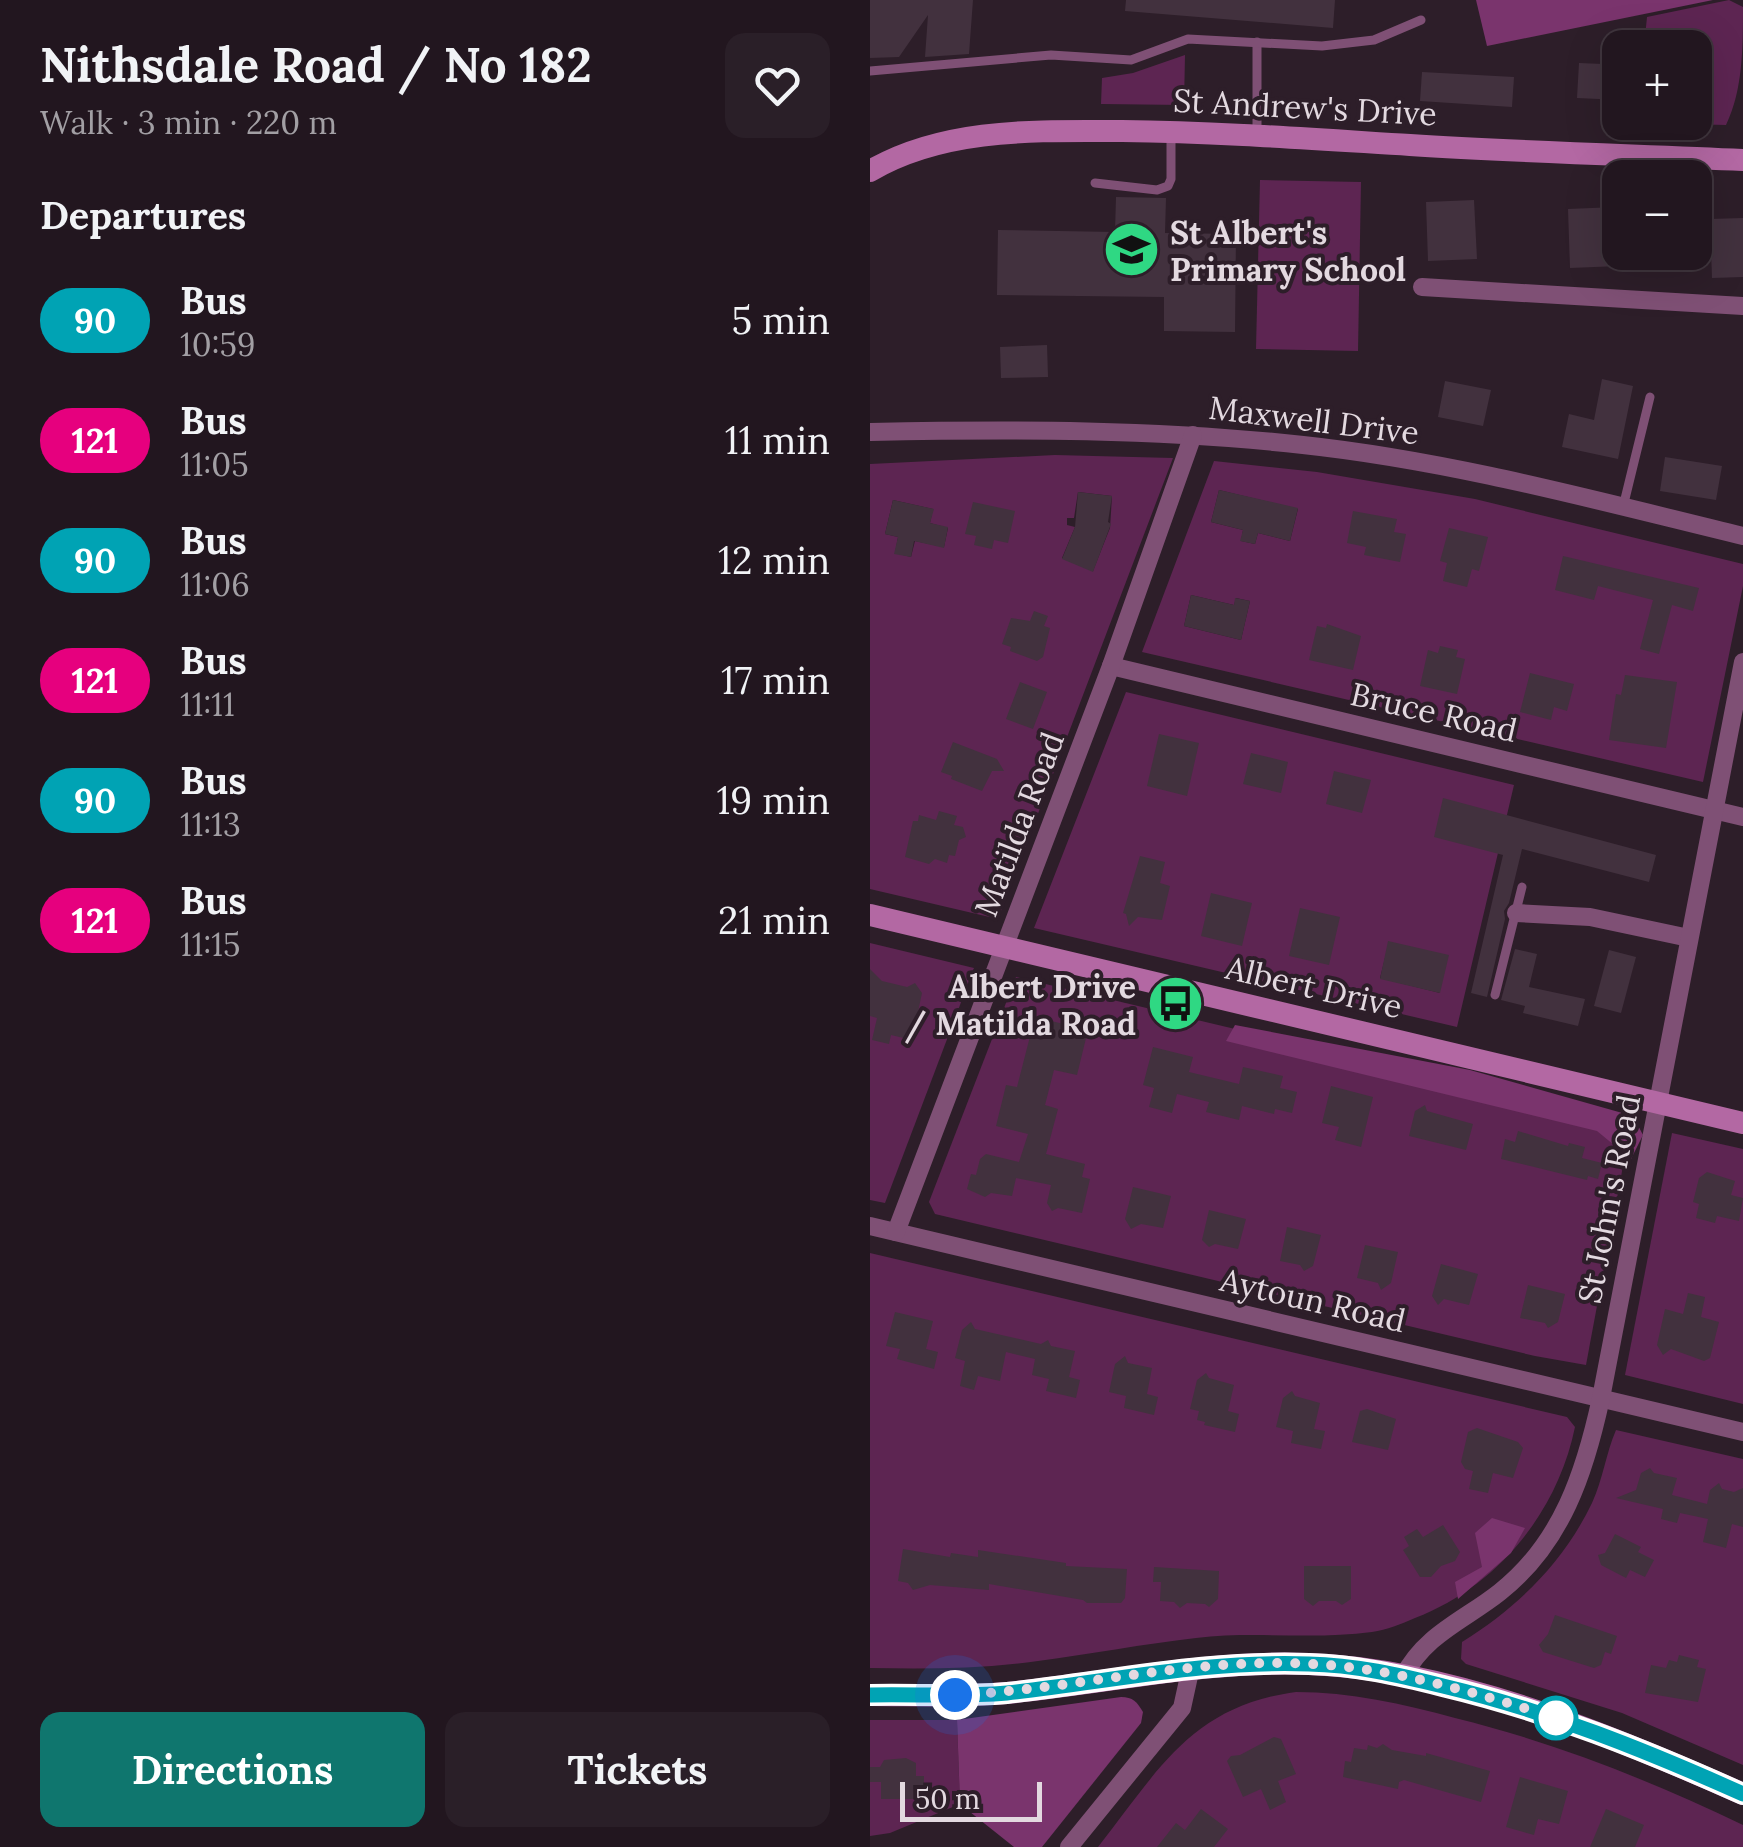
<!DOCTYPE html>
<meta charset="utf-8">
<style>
:root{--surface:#22161f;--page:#2a1f28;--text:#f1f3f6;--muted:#a29fa4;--line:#3f353d;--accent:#0f766e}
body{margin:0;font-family:Lora,serif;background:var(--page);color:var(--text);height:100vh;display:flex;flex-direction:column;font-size:38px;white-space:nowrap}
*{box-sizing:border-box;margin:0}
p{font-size:32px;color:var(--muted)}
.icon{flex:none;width:55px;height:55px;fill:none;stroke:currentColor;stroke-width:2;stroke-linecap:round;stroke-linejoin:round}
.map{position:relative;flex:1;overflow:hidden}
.sheet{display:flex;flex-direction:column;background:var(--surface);width:870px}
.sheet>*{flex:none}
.badge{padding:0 20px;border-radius:32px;font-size:35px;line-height:65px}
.buttons{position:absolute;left:732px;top:30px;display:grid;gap:20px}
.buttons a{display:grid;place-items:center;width:110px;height:110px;border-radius:20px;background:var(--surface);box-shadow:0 10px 40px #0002,0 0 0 2px var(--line);font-size:50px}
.scale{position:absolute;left:30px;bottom:25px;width:142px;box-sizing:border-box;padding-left:10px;border:5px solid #e3d9e0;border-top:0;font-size:28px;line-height:35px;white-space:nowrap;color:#e3d9e0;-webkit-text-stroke:8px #2d1e29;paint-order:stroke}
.you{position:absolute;width:50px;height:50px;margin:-25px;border:8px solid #fff;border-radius:50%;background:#1a73e8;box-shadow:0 0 0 15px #1a73e833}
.map>.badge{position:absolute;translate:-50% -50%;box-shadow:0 0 0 5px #fff}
h2{padding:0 40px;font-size:38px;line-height:90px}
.round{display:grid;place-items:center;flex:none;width:105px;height:105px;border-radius:20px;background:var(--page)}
.summary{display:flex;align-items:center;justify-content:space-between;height:170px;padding:0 40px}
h1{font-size:48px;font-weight:800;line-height:75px}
.primary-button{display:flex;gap:20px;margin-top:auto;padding:20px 40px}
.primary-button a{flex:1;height:115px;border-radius:20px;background:var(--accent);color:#fff;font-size:40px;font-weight:800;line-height:115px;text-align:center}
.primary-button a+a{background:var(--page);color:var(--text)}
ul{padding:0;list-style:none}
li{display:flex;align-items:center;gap:30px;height:120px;padding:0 40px}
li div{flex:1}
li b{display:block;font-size:38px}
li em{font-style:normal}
li .badge{min-width:110px;font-weight:700;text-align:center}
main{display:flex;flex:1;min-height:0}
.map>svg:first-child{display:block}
</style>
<main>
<section class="sheet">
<div class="summary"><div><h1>Nithsdale Road / No 182</h1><p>Walk · 3 min · 220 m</p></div><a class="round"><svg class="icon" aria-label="heart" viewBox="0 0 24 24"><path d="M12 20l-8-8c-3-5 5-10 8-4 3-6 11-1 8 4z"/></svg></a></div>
<h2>Departures</h2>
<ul>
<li><span class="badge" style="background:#00a3b4;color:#fff">90</span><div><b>Bus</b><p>10:59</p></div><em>5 min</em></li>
<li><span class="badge" style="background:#e6007e;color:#fff">121</span><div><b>Bus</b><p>11:05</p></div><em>11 min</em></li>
<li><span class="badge" style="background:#00a3b4;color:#fff">90</span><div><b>Bus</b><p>11:06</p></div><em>12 min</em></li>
<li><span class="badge" style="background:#e6007e;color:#fff">121</span><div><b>Bus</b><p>11:11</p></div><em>17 min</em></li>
<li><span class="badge" style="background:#00a3b4;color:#fff">90</span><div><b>Bus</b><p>11:13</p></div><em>19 min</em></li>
<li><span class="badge" style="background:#e6007e;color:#fff">121</span><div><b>Bus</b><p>11:15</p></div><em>21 min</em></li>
</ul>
<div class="primary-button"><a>Directions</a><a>Tickets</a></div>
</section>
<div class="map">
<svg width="873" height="1847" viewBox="0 0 873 1847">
<rect width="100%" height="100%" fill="#2d1e29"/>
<g fill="#5d2552" fill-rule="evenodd">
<path d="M 859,0 L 873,7 C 873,47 873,90 856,125 L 780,123 L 825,122 L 825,48 L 774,47 L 777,17 Z"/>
<path d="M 315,55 L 314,105 L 231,104 L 232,78 L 263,73 Z"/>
<path d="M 390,180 L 491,182 L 488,351 L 386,349 Z"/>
<path d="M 185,455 L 303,458 L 128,919 L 0,889 L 0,464 ZM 208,492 L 242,496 L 240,528 L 223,571 L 192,558 L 205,527 L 197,525 L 197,518 L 204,518 ZM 23,500 L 63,509 L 60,523 L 78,528 L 74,547 L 45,541 L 41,557 L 25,553 L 28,537 L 15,534 Z"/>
<path d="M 344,461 L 447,472 L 605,499 L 873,564 L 873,586 L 833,782 L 272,652 ZM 349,490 L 428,509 L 420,541 L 388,533 L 385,544 L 371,541 L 373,530 L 341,522 ZM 321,595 L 364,605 L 366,598 L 380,601 L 371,640 L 314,626 Z"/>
<path d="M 256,692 L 644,785 L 587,1027 L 164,928 ZM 519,942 L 570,993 L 510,978 Z"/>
<path d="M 0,943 L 104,968 L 15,1203 L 0,1200 Z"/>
<path d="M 146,977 L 761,1123 L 716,1365 L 665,1356 L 65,1214 L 59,1202 Z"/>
<path d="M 802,1133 L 873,1149 L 873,1404 L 755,1375 Z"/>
<path d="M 0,1253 L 697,1417 L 705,1427 C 687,1514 627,1586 545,1618 C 531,1624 517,1630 502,1632 C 444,1640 384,1631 326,1638 C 273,1644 221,1654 168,1661 C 112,1669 56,1669 0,1668 Z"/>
<path d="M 746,1430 L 873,1459 L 873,1765 L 752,1713 L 596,1664 L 591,1659 L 592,1642 C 648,1607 693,1563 722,1503 C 733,1479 736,1453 746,1430 Z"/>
<path d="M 426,1692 C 480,1692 533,1704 585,1718 C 686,1743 779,1780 873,1825 L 873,1847 L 228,1847 C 288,1771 321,1706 426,1692 Z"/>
<path d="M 0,1720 L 87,1720 L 90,1804 L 20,1833 L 0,1836 Z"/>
</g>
<g fill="#7a346d">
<path d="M 606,0 L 843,0 L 617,46 Z"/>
<path d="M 365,1025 L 600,1070 L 763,1116 L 773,1135 L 761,1159 L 727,1131 L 356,1041 Z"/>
<path d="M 622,1518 L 655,1528 L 641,1553 L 588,1599 L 585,1582 L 612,1567 L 605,1533 Z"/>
<path d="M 251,1697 C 263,1697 267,1702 273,1712 L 271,1723 L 172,1847 L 144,1847 L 90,1804 L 87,1720 Z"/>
</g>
<g fill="#42313e">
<path d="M 0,0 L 103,0 L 99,54 L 55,57 L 58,15 L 29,57 L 0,58 Z"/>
<path d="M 256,0 L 465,0 L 463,28 L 255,11 Z"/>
<path d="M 733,56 L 750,57 L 750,100 L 707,98 L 709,63 L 733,64 Z"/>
<path d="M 552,72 L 644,77 L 642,107 L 550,101 Z"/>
<path d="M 246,197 L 296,198 L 295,233 L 366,234 L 365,332 L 294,331 L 294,297 L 127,295 L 128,230 L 245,232 Z"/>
<path d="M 604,200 L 607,259 L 558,261 L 556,202 Z"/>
<path d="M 746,207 L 749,266 L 700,268 L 698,209 Z"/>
<path d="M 873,218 L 873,277 L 842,278 L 840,219 Z"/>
<path d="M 177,345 L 178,377 L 131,378 L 130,347 Z"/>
<path d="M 732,379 L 763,386 L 748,459 L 692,447 L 699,414 L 724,420 Z"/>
<path d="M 575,381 L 621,390 L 613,426 L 568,417 Z"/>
<path d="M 795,457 L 852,466 L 846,500 L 790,491 Z"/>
<path d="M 349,490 L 428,508 L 420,541 L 388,533 L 385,544 L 370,541 L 373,530 L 341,522 Z"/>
<path d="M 208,492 L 242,496 L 238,522 L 241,524 L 223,572 L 192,559 L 205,527 Z"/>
<path d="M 23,500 L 64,509 L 60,523 L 78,527 L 74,548 L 44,541 L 41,557 L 24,554 L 28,537 L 15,534 Z"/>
<path d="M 103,502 L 145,511 L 138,543 L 124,540 L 122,549 L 104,545 L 106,536 L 95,534 Z"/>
<path d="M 483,511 L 527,519 L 524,532 L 536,534 L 530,562 L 494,555 L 496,547 L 477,543 Z"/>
<path d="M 579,528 L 618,537 L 609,571 L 602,569 L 597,587 L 573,581 L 577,563 L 570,561 Z"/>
<path d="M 693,556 L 829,588 L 823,611 L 802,605 L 789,654 L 770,649 L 783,600 L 728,586 L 724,600 L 685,590 Z"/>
<path d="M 321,595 L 364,605 L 365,598 L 380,601 L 371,640 L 314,626 Z"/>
<path d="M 164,611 L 178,616 L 174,626 L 180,628 L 173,657 L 167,661 L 140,651 L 141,647 L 132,644 L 141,618 L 160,621 Z"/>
<path d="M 457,624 L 491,636 L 483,670 L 439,660 L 447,626 L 456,628 Z"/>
<path d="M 570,646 L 588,650 L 586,657 L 595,659 L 587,694 L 550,686 L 558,650 L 568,653 Z"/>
<path d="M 660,673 L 704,684 L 697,711 L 684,707 L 681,720 L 650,712 Z"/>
<path d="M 755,675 L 807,682 L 796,748 L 739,740 L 746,694 L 751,695 Z"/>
<path d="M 150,682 L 177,692 L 163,729 L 136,719 Z"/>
<path d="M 289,734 L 329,743 L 317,796 L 277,786 Z"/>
<path d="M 83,742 L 127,759 L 134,771 L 122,771 L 112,791 L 81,779 L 82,776 L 71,772 Z"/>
<path d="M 381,753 L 418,762 L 411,793 L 373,784 Z"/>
<path d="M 464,771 L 501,780 L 492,813 L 456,804 Z"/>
<path d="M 573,798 L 786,855 L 779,882 L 652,849 L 639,903 L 634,911 L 635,919 L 617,997 L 601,993 L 633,855 L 564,837 Z"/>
<path d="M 69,811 L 87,816 L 84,825 L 93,827 L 96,837 L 89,840 L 85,856 L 79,855 L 77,863 L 65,859 L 59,864 L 35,857 L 43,821 L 48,821 L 49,815 L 66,820 Z"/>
<path d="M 270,856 L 295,862 L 290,883 L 300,886 L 292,920 L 268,917 L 259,926 L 256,914 L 253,913 Z"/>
<path d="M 341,893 L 382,903 L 372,946 L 331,936 Z"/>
<path d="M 430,908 L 470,917 L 459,965 L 419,956 Z"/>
<path d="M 518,941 L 579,955 L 570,993 L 510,979 Z"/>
<path d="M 645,949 L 667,954 L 659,987 L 715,999 L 708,1026 L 653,1013 L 655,1006 L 631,1000 Z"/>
<path d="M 739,950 L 766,957 L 751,1013 L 724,1006 Z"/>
<path d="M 0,969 L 12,981 L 37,987 L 45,983 L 52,993 L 42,1040 L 21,1035 L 19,1044 L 2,1040 L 7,1018 L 0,1016 Z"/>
<path d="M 165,1017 L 218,1030 L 207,1075 L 184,1070 L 175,1105 L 188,1109 L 176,1154 L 215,1164 L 212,1177 L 220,1179 L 212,1213 L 188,1208 L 182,1211 L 177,1203 L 181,1185 L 146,1178 L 142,1196 L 121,1193 L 115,1197 L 97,1189 L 101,1174 L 106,1175 L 110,1159 L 116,1154 L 149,1162 L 158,1134 L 126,1126 L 136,1085 L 147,1087 Z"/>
<path d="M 283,1047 L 323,1057 L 319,1072 L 369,1084 L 373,1067 L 413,1076 L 410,1088 L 427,1092 L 422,1113 L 405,1109 L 404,1114 L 372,1106 L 369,1120 L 336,1112 L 339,1102 L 307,1094 L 302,1113 L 279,1107 L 284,1088 L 273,1085 Z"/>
<path d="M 461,1086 L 503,1097 L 491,1147 L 465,1140 L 469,1127 L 452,1123 Z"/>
<path d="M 555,1105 L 557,1111 L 603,1124 L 596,1150 L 539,1136 L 545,1111 Z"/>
<path d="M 648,1131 L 698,1146 L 699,1143 L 715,1147 L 712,1158 L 732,1163 L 728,1179 L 718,1176 L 717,1180 L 631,1159 L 635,1139 L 645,1142 Z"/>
<path d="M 837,1172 L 865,1181 L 861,1195 L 873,1198 L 869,1221 L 847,1216 L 845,1223 L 826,1218 L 829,1204 L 823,1202 L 829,1178 Z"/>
<path d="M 263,1187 L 301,1196 L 293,1228 L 271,1224 L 261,1229 L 255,1219 Z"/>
<path d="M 339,1210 L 376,1219 L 368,1249 L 345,1244 L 339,1247 L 332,1240 Z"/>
<path d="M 417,1227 L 451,1235 L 443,1266 L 434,1271 L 430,1265 L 410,1261 Z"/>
<path d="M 495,1245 L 528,1252 L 521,1283 L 511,1290 L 508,1283 L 487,1278 Z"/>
<path d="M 571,1264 L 608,1274 L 599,1305 L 574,1299 L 568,1305 L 562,1296 Z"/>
<path d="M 658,1285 L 695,1294 L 688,1322 L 678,1328 L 675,1323 L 650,1318 Z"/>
<path d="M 818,1293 L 835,1297 L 831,1317 L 849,1322 L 840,1358 L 834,1361 L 801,1349 L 793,1355 L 787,1345 L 795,1309 L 813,1314 Z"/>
<path d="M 25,1312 L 63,1321 L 56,1349 L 68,1352 L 64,1369 L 27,1359 L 30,1349 L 16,1346 Z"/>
<path d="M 101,1322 L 105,1329 L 171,1344 L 178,1340 L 181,1346 L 205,1351 L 199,1377 L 210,1380 L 206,1398 L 176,1391 L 179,1379 L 162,1375 L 165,1359 L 136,1352 L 130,1381 L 108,1376 L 104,1390 L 90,1386 L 95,1361 L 85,1358 L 92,1330 Z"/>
<path d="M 255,1356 L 258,1363 L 282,1368 L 277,1394 L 288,1397 L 284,1415 L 254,1408 L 256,1396 L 239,1392 L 245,1364 Z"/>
<path d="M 336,1373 L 339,1378 L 364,1385 L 358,1411 L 369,1414 L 365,1432 L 334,1425 L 335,1422 L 327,1420 L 329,1411 L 320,1409 L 327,1380 Z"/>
<path d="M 422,1391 L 425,1396 L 450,1403 L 444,1429 L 455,1431 L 451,1449 L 421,1443 L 423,1431 L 406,1427 L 413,1398 Z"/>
<path d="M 497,1409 L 526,1419 L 518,1450 L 482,1442 L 490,1411 Z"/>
<path d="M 607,1428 L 648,1442 L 653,1448 L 643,1478 L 623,1473 L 618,1493 L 599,1489 L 603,1471 L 595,1469 L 591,1462 L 598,1432 Z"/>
<path d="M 780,1468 L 784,1473 L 807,1478 L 802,1495 L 837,1504 L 840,1490 L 849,1483 L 852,1489 L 864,1492 L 873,1488 L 873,1527 L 862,1524 L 856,1548 L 833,1542 L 838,1519 L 810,1513 L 807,1523 L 791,1519 L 793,1509 L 746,1498 L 766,1490 L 771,1473 Z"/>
<path d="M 573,1525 L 590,1552 L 585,1561 L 571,1566 L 561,1577 L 550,1577 L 533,1550 L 539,1546 L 534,1537 L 547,1529 L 553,1537 Z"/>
<path d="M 745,1534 L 771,1547 L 768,1552 L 784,1560 L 775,1577 L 760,1570 L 756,1578 L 731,1565 L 728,1555 L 735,1553 Z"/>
<path d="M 33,1549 L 80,1557 L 81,1553 L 108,1557 L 108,1550 L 196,1563 L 196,1566 L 257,1569 L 255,1598 L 251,1603 L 217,1603 L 213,1600 L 119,1584 L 119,1590 L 60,1585 L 43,1590 L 38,1583 L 28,1581 Z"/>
<path d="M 434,1566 L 481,1566 L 481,1599 L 472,1605 L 466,1601 L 449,1601 L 443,1606 L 434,1599 Z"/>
<path d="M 284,1567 L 349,1571 L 348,1599 L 339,1607 L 335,1604 L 317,1603 L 310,1608 L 304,1602 L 290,1601 L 291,1582 L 283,1582 Z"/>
<path d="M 685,1615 L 747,1636 L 741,1654 L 735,1652 L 731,1665 L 724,1668 L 673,1652 L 669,1645 L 678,1634 Z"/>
<path d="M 809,1655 L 829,1660 L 827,1667 L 836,1669 L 828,1702 L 775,1693 L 781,1665 L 796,1668 L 799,1660 L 807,1662 Z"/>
<path d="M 404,1737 L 411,1739 L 426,1774 L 408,1781 L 416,1802 L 400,1810 L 391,1789 L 373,1797 L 357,1761 L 361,1756 L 370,1755 Z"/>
<path d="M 513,1744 L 522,1750 L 556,1756 L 556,1753 L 620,1771 L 611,1802 L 534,1780 L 529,1782 L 528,1789 L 473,1777 L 475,1761 L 481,1762 L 484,1748 L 497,1750 L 498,1745 L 507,1748 Z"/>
<path d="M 36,1758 L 46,1763 L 46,1776 L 54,1776 L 54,1799 L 11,1799 L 11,1782 L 0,1782 L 0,1767 L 10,1767 L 14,1760 Z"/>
<path d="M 650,1777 L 698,1791 L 689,1824 L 668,1819 L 664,1835 L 636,1827 Z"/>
<path d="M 331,1809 L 358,1829 L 344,1847 L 287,1847 L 306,1823 L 315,1830 Z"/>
<path d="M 736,1809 L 774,1825 L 765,1847 L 720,1847 Z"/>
</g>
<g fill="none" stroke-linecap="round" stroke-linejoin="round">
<g stroke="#7f5075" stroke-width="9">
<path d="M 387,42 L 387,134"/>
<path d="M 0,71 L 181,55 L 261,60 L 318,39 L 452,46 L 504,40 L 551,20"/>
<path d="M 225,183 L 287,190 L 298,186 L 301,179 L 301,135"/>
<path d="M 753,507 L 780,397"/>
<path d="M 625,995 L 652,887"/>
</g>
<g stroke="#7f5075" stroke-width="18">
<path d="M 552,287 L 873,306"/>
<path d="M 0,432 C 145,429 289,429 433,445 C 582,461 728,501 873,536"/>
<path d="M 241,666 L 873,817"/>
<path d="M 646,913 L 720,917 L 819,938"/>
<path d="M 0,1226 L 873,1432"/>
<path d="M 26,1232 L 241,666 L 323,435"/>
<path d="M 533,1677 C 555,1634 595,1620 630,1592 C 692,1543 715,1472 731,1398 L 873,662"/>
<path d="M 199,1847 L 312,1708 L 321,1667"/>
</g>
<g stroke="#b368a3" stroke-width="22">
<path d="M 0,171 C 75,127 168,131 252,131 C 348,132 443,139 540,145 C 651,152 762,155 873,160"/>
<path d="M 0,915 L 873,1123"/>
<path d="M 0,1695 C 45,1695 91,1697 137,1693 C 238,1683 336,1660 439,1664 C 583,1669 743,1736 873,1794"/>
</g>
</g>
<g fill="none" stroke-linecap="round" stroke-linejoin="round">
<defs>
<path id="line" d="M 0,1695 C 45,1694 91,1697 137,1693 C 238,1682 336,1660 439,1664 C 485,1665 529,1675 573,1686 C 678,1711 775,1750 873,1794"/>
</defs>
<use href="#line" stroke="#fff" stroke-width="22"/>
<use href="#line" stroke="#00a3b4" stroke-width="15"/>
<path stroke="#e3d9e0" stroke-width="10" stroke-dasharray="0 18" d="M 85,1695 C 204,1690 321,1657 441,1664 C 524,1668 607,1693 686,1718"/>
</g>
<defs>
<symbol id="school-disc" viewBox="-11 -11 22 22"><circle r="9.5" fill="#2fd883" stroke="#2d1e29"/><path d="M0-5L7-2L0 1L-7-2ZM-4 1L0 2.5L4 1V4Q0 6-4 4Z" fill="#111"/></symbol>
<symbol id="bus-disc" viewBox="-11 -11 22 22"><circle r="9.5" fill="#2fd883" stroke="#2d1e29"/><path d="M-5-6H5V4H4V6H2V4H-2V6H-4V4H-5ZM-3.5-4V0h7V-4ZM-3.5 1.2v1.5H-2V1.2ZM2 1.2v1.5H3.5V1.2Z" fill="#111"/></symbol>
</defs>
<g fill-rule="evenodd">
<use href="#school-disc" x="230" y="218" width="63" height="63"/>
<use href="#bus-disc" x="274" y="972" width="63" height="63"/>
</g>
<circle fill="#fff" stroke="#00a3b4" stroke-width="5" cx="686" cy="1718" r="20"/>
<g text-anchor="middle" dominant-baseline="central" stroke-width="8" stroke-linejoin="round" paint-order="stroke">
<g font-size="32" fill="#e3d9e0" stroke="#2d1e29">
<text transform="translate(435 107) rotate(3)">St Andrew's Drive</text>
<text transform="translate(444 420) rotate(7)">Maxwell Drive</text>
<text transform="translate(564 712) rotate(13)">Bruce Road</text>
<text transform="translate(149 824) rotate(-69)">Matilda Road</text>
<text transform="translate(444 987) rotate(13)">Albert Drive</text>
<text transform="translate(739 1199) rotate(-79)">St John's Road</text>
<text transform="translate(443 1300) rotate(13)">Aytoun Road</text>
</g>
<g font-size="32" font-weight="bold" fill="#e3d9e0" stroke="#2d1e29" text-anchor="start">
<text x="300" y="232">St Albert's<tspan x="300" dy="37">Primary School</tspan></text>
<text x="266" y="986" text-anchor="end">Albert Drive<tspan x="266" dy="37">/ Matilda Road</tspan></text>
</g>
</g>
</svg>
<div class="buttons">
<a>+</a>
<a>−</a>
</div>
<div class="scale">50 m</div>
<div class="you" style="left:85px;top:1695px"></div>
</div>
</main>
